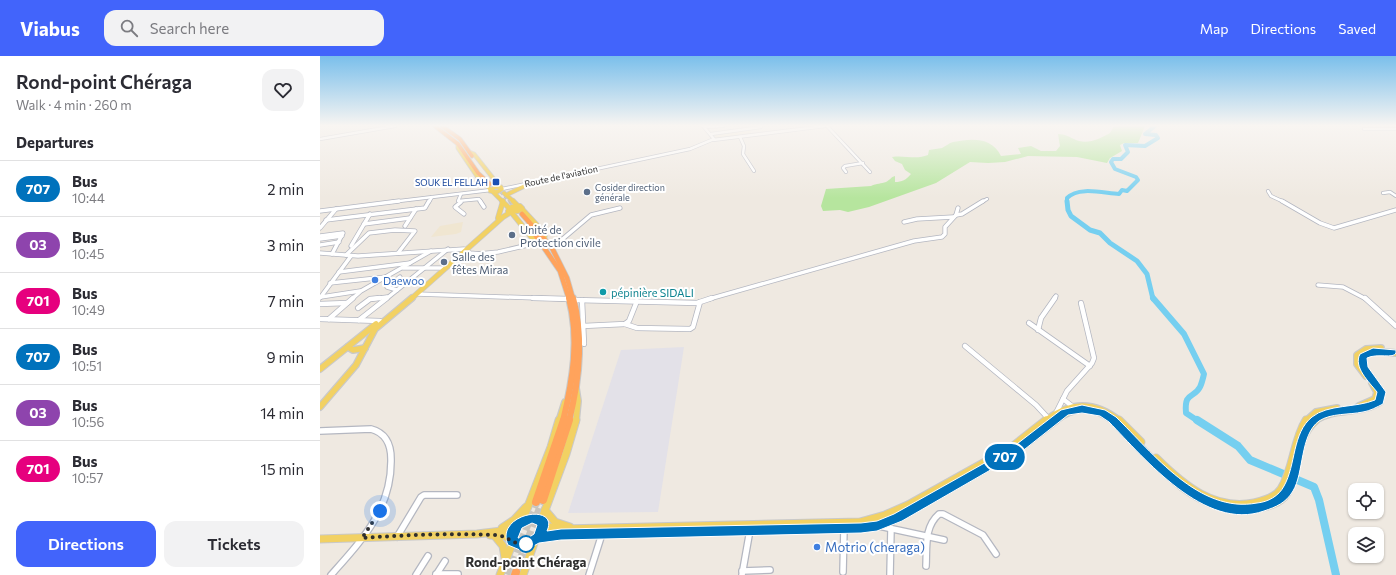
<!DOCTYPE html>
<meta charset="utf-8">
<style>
:root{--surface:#fff;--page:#f2f2f3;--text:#2b2b33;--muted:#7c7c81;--line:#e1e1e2;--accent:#4264fb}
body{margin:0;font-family:Commissioner,sans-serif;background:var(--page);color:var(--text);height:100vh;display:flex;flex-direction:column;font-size:15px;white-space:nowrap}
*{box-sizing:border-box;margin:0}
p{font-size:13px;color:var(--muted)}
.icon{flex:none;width:22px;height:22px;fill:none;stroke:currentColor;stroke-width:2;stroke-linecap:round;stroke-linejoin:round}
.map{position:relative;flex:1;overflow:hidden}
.side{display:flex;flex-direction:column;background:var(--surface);width:320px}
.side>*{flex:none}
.badge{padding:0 8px;border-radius:13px;font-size:14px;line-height:26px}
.tools{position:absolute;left:1028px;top:427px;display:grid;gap:8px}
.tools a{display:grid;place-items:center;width:36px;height:36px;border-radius:8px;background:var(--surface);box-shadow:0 1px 3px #0004;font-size:20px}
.you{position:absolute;width:20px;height:20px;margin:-10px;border:3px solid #fff;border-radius:50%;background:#1a73e8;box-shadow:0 0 0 6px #1a73e833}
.map>.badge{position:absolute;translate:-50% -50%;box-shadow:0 0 0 2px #fff}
h2{padding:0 16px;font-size:15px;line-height:36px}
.round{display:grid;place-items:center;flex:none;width:42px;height:42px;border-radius:12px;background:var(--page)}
.head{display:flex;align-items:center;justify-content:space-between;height:68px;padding:0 16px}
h1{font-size:19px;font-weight:600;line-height:30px}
.button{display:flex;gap:8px;margin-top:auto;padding:8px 16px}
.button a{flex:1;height:46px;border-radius:12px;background:var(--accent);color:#fff;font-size:16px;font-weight:600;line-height:46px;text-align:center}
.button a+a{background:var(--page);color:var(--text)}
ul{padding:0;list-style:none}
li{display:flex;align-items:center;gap:12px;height:56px;padding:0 16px;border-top:1px solid var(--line)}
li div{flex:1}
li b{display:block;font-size:15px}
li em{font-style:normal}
li .badge{min-width:44px;font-weight:700;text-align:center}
header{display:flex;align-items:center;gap:24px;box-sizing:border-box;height:56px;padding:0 20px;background:var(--accent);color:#fff}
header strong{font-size:19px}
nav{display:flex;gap:22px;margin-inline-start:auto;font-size:14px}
.search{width:280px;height:36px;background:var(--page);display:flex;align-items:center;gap:10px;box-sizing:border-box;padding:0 14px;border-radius:12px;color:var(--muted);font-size:15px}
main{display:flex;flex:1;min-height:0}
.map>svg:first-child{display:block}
</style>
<header>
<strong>Viabus</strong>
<div class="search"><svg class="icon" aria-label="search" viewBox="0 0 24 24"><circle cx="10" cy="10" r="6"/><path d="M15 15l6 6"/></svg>Search here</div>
<nav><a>Map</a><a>Directions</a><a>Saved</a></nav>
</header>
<main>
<section class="side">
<div class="head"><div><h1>Rond-point Chéraga</h1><p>Walk · 4 min · 260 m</p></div><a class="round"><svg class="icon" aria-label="heart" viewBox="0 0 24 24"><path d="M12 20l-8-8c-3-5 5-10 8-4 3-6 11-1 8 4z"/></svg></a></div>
<h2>Departures</h2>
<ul>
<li><span class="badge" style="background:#0072bc;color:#fff">707</span><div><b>Bus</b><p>10:44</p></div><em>2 min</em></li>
<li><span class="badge" style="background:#8e44ad;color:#fff">03</span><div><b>Bus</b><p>10:45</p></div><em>3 min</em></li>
<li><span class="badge" style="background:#e6007e;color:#fff">701</span><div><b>Bus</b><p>10:49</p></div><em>7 min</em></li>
<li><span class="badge" style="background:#0072bc;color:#fff">707</span><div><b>Bus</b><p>10:51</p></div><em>9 min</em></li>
<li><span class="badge" style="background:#8e44ad;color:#fff">03</span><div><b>Bus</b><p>10:56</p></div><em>14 min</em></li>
<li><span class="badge" style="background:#e6007e;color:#fff">701</span><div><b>Bus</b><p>10:57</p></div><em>15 min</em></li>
</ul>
<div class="button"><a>Directions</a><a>Tickets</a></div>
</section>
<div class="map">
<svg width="1076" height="519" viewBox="0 0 1076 519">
<rect width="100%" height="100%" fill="#efe9e1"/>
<path fill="#e3e1e8" d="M 364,291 L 338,456 L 248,457 L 301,294 Z"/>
<g fill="#f0e6d1">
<path d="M 429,73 L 432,78 L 397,83 L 393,77 Z"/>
<path d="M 143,166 L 141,176 L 136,178 L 111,181 L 120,170 Z"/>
</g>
<path fill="#b6e59e" d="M 794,70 L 825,70 L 818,87 L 804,87 L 800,89 L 802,95 L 790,102 L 787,107 L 757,101 L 708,100 L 685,106 L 668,107 L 650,106 L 616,127 L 549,151 L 528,156 L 520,154 L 503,155 L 501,150 L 506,133 L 551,130 C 557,127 561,128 566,126 C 570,124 571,121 575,120 L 575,126 C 582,126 586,124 591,118 L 585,114 L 582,108 L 575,105 L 572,101 C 585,99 596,104 608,99 L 609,94 C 613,93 618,93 622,92 C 626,90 629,87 633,86 C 652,82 672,81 681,100 L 701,98 L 698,92 L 711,90 L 721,95 L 736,95 L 740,90 L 738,78 C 747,78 752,83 759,85 C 770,88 781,82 790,77 Z"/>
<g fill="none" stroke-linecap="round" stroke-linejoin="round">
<path stroke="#75cff0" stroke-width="4" d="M 747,146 L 747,142 C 759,130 783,137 799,138 L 802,134 L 807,135 L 818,124 L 816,121 L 795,113 L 791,106 L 793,103 L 801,103 L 808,96 L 805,89 L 825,90 L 838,82 L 836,79 L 825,78 L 835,70"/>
<path stroke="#75cff0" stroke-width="5" d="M 747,145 L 748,154 L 751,160 L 770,174 L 780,177 L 790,187 L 817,205 L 827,218 L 833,243"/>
<path stroke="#75cff0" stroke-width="6" d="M 833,242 L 864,278 L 884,318 C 883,322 882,327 880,331 C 874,343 864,335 866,357 L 878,365"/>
<path stroke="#75cff0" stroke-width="8" d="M 877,364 L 918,390 L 930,404 L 994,431 L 999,444 L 1016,519"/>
<path stroke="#c8c4bd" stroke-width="3.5" stroke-dasharray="3.5 2" stroke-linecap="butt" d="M 173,128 L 191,146"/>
<path stroke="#c8c4bd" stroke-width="4.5" stroke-dasharray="4.5 2.5" stroke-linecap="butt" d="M 190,145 L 202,158"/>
<g stroke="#c8c4bd" stroke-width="8" stroke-dasharray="8 4" stroke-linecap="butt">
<path d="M 196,516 L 223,444"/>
<path d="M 188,519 L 216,446"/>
</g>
<defs>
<g id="minor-far3">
<path d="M 507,70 L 550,116"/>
<path d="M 384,71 L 403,70"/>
<path d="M 1044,73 L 1076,73"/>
<path d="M 391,78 L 441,71"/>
<path d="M 420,81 L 424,90 L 423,98 L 434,115"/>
<path d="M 0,83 L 75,70"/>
<path d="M 393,84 L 505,70"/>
<path d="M 526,116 L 523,112 L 525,110 L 543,107"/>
<path d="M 182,133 L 370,93 L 394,83 L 383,70"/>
<path d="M 948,135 L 951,140 L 964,146"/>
<path d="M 1063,137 L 1070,136 L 1076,140"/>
<path d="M 141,138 L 138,145 L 159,143 L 161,146"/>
<path d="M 71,146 L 171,134"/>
<path d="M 109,146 L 112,141"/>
<path d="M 662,146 L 667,143"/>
</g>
<g id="minor-far2">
<path d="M 160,145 L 164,151"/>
<path d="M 962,145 L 1000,167 L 1014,172 L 1076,154"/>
<path d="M 141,146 L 135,151 L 144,158"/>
<path d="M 0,155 L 79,145"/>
<path d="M 636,159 L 642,158 L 663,145"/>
<path d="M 6,164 L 105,152 L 109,145"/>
<path d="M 584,166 L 597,163 L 633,161"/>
<path d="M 44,168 L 90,162"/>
<path d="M 85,170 L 96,153"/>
<path d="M 0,172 L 16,153"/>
<path d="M 0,180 L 23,177 L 12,198"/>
<path d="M 0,183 L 22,180"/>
<path d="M 0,189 L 19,186"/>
<path d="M 31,190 L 50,158"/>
<path d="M 232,192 L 271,159 L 300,152"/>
<path d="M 0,197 L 38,200 L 144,193 L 150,197 L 161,198"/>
<path d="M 26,199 L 49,177 L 75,174 L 95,175 L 78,197"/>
<path d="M 139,200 L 178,196 L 221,186"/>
<path d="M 83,212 L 123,212"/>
<path d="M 19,216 L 90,207"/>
<path d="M 10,227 L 66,221"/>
<path d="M 998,229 L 1023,231 L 1046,243"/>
<path d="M 77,234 L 67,231 L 80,221"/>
<path d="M 97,238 L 244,243"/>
<path d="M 1,241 L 40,235"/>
<path d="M 0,242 L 31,200"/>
<path d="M 32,243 L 41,235 L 111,195"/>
<path d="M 52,243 L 67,241"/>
<path d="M 66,243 L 128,193"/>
<path d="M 389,243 L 594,185 L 622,181 L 625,178 L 625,171 L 636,159 L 638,152"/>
<path d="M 734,243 L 736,240"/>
</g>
<g id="minor-far1">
<path d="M 213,242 L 250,243"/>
<path d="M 1045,242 L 1076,270"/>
<path d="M 255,244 L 377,247 L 392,242"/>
<path d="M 262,244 L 264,288"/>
<path d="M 0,248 L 27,247"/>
<path d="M 38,252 L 50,243 L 60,242"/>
<path d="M 0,263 L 60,265"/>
<path d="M 9,263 L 33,242"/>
<path d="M 39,264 L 67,242"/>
<path d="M 709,267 L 770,310"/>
<path d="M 305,268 L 317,272 L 370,273 L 373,271 L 380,246"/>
<path d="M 263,270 L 305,268 L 309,265 L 317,245"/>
<path d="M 718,274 L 721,262 L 735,242"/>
<path d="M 645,290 L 716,349 L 728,362"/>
<path d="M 743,343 L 752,350"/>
<path d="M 736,357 L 747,335 L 772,307 L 774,302 L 761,247"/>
</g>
<g id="minor">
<path d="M 0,375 L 51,373 C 66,377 71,388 71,403 C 72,453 42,484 11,519"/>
<path d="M 559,470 L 624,484"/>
<path d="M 77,481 L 101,441 L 104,439 L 137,439"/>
<path d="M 606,510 C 607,491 604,471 619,458 L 623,458 L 663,479 L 676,498"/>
<path d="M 422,515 L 450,514"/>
<path d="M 523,516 L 524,472"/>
<path d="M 116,518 L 138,518"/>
<path d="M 96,519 L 108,500"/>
<path d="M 116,519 L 125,505"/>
<path d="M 269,519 L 282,478"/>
<path d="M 422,519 L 430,474"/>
<path d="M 570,519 L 571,473"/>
</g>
<g id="major-far3">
<path d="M 138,88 L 138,92 L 157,120 L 171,134"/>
<path d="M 149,96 L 154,98 L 180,131"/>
<path d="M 175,131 L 181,131 L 182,133 L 177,136 L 170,135 Z"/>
<path d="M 173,136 L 183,146"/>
<path d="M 184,137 L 194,146"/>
<path d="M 186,139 L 211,127"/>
</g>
<g id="major-far2">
<path d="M 182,145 L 189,152"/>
<path d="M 193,145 L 198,150"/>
<path d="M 200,150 L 202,152 L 198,155 L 188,155 L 192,151 Z"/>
<path d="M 202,153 L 225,178 L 224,183"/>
<path d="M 192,157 L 213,183 L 220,185"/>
<path d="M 178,162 L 183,145"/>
<path d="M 91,243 L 183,161 L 191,156"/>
</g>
<g id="major-far1">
<path d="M 28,291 L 33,294 L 45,292"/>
<path d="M 0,313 L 56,268"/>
<path d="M 1046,320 L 1037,308 L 1037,299 L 1046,293 L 1061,292"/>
<path d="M 1039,350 L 1055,343 L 1057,336 L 1052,327"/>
<path d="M 0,351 L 36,309 L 55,273 L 92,242"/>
<path d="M 239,365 L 245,346"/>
<path d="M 256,365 L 258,345 L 256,332"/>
<path d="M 725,365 C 750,345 775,345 800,365"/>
<path d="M 735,365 C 755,349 773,350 794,365"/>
<path d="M 986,365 L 996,356 L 1017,352"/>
<path d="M 994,365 C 1014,351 1040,359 1060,346 L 1061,336 C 1054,324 1040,315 1043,300 L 1053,295 L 1076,297"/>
</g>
<g id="major">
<path d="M 793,364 C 828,395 862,448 914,453 C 920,454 926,453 932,452 C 945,452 960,448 967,437 C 981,414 974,382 996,364"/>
<path d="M 799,364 L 821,386"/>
<path d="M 836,402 C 863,429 894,455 934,447 C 943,445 956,441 961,433 C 974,412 973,385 986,364"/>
<path d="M 225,454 L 235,466 L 250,471"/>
<path d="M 211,462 L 221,465 C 221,468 223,472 222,475 C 219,488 201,491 192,485 L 198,470 Z"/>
<path d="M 221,465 L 246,398 L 256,364"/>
<path d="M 202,466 L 231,391 L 239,364"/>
<path d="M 223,470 L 243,473 L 540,466 L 565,459 L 588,449 L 692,391 L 726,364"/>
<path d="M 182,472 L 194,464 L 206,451"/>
<path d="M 170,479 L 185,480 L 192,485"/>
<path d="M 174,479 L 183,490 L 185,502"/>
<path d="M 217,482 L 241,479 L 541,472 L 564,468 L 578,462 L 697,394 L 736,364"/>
<path d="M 0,483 L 157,478 L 182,475 L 197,469"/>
<path d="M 180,519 L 193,486"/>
<path d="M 203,519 L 215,484"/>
</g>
<g id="highway-far3">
<path d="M 115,70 L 138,88 L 158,117 L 170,128"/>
<path d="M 122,70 L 140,83 L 152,100"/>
</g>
<g id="highway-far2">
<path d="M 202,158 L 232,192 L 247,222 L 253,243"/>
<path d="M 214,177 L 240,215 L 249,243"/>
</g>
<g id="highway-far1">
<path d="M 243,365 C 253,324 260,283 249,242"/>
<path d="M 249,365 C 259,325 264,282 253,242"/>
</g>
<g id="highway">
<path d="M 223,444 L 249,364"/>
<path d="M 216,446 L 244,364"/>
<path d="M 195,519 L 196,516"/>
</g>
</defs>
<use href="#minor-far3" stroke="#b4b7c1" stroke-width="4"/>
<use href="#minor-far2" stroke="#b4b7c1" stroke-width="5"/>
<use href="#minor-far1" stroke="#b4b7c1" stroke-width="6"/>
<use href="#minor" stroke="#b4b7c1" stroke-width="8"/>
<use href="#major-far3" stroke="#c9c9c9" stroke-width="5"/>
<use href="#major-far2" stroke="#c9c9c9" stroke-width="6"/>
<use href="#major-far1" stroke="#c9c9c9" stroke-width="8"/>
<use href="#major" stroke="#c9c9c9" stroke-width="9"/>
<use href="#highway-far3" stroke="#c9c9c9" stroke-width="5"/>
<use href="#highway-far2" stroke="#c9c9c9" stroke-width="6"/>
<use href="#highway-far1" stroke="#c9c9c9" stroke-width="8"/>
<use href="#highway" stroke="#c9c9c9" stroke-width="10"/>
<use href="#minor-far3" stroke="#fff" stroke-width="2.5"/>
<use href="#minor-far2" stroke="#fff" stroke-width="3.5"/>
<use href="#minor-far1" stroke="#fff" stroke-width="4.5"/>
<use href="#minor" stroke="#fff" stroke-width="5.5"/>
<use href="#major-far3" stroke="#f2d163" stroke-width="3.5"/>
<use href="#major-far2" stroke="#f2d163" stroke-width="4.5"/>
<use href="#major-far1" stroke="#f2d163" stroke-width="5.5"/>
<use href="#major" stroke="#f2d163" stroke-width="7"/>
<use href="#highway-far3" stroke="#ffa35c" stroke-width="3.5"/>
<use href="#highway-far2" stroke="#ffa35c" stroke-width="4.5"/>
<use href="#highway-far1" stroke="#ffa35c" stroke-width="6"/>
<use href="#highway" stroke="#ffa35c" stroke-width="8"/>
</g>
<linearGradient id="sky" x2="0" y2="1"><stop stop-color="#7abfeb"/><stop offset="0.49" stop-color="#f8f5f2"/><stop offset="1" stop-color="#f8f5f2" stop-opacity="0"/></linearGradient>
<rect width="1076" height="142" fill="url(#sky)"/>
<path fill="#0072bc" stroke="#fff" fill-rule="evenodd" d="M 1053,292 L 1076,294 L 1076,297 C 1074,303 1057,297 1047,302 L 1048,311 L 1066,336 L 1063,348 C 1057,351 1050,355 1043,356 C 1029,359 1011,357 999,365 C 980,379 984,417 973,435 C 966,447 956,451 944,455 C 885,476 825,403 789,366 L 780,360 L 762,357 L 748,359 L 700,397 L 582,465 L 557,475 L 541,477 L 241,484 L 219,487 L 210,492 L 200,494 L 188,489 C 174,457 240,446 227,475 L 241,473 L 541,467 L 557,465 L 574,458 L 693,391 L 741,354 L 762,349 L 785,354 L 796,361 C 833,397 879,458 937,447 C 948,446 959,440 964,430 C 976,409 972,377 992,361 C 1008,348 1036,352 1055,344 L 1057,336 C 1049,326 1033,311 1040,298 ZM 212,467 L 217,469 L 214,478 L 208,482 L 198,482 L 202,472 Z"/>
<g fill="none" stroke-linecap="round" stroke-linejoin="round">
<path stroke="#2e2e2e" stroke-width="4" stroke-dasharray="0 7.2" d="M 60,455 L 42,482 C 86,479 131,477 175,479 C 187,479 194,490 206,488"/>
</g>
<rect fill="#1a4fb4" stroke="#fff" stroke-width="1.5" x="172" y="122" width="8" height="8" rx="2"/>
<g fill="#5c6f8a" stroke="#fff" stroke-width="1.5">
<circle cx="267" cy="136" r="4"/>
<circle cx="192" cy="179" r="4"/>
<circle cx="124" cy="206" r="4"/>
</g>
<g fill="#3f7fe0" stroke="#fff" stroke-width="1.5">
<circle cx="55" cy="224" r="4"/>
<circle cx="497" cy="491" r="4"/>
</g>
<circle fill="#0f9aa8" stroke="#fff" stroke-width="1.5" cx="283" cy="236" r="4"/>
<circle fill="#fff" stroke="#0072bc" stroke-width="2" cx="206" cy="488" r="8"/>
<g text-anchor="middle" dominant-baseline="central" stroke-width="4" stroke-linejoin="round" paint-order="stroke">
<g font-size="9" fill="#2e2e2e" stroke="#fff">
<text transform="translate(241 120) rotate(-12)">Route de l'aviation</text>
</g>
<g font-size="9" fill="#164399" stroke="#fff" text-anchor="end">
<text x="168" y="126">SOUK EL FELLAH</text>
</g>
<g font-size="9" fill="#4e5e75" stroke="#fff" text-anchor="start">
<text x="275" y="131">Cosider direction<tspan x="275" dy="10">générale</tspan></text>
</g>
<g font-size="11" fill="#4e5e75" stroke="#fff" text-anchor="start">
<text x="200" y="173">Unité de<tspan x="200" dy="13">Protection civile</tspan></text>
<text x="132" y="200">Salle des<tspan x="132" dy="13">fêtes Miraa</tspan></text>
</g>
<g font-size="11" fill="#366cbe" stroke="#fff" text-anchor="start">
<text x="63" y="224">Daewoo</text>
</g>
<g font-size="11" fill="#0d838f" stroke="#fff" text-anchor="start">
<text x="291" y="236">pépinière SIDALI</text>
</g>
<g font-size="13" fill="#366cbe" stroke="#fff" text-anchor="start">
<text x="505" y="491">Motrio (cheraga)</text>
</g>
<g font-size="13" font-weight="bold" fill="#2e2e2e" stroke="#fff">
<text x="206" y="506">Rond-point Chéraga</text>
</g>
</g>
</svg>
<div class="tools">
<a><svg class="icon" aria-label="locate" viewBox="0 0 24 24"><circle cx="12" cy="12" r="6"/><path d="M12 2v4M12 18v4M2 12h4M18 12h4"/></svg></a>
<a><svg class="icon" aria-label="layers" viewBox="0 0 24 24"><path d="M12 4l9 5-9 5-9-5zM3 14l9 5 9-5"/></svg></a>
</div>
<div class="you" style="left:60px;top:455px"></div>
<b class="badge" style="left:685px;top:401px;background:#0072bc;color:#fff">707</b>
</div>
</main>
